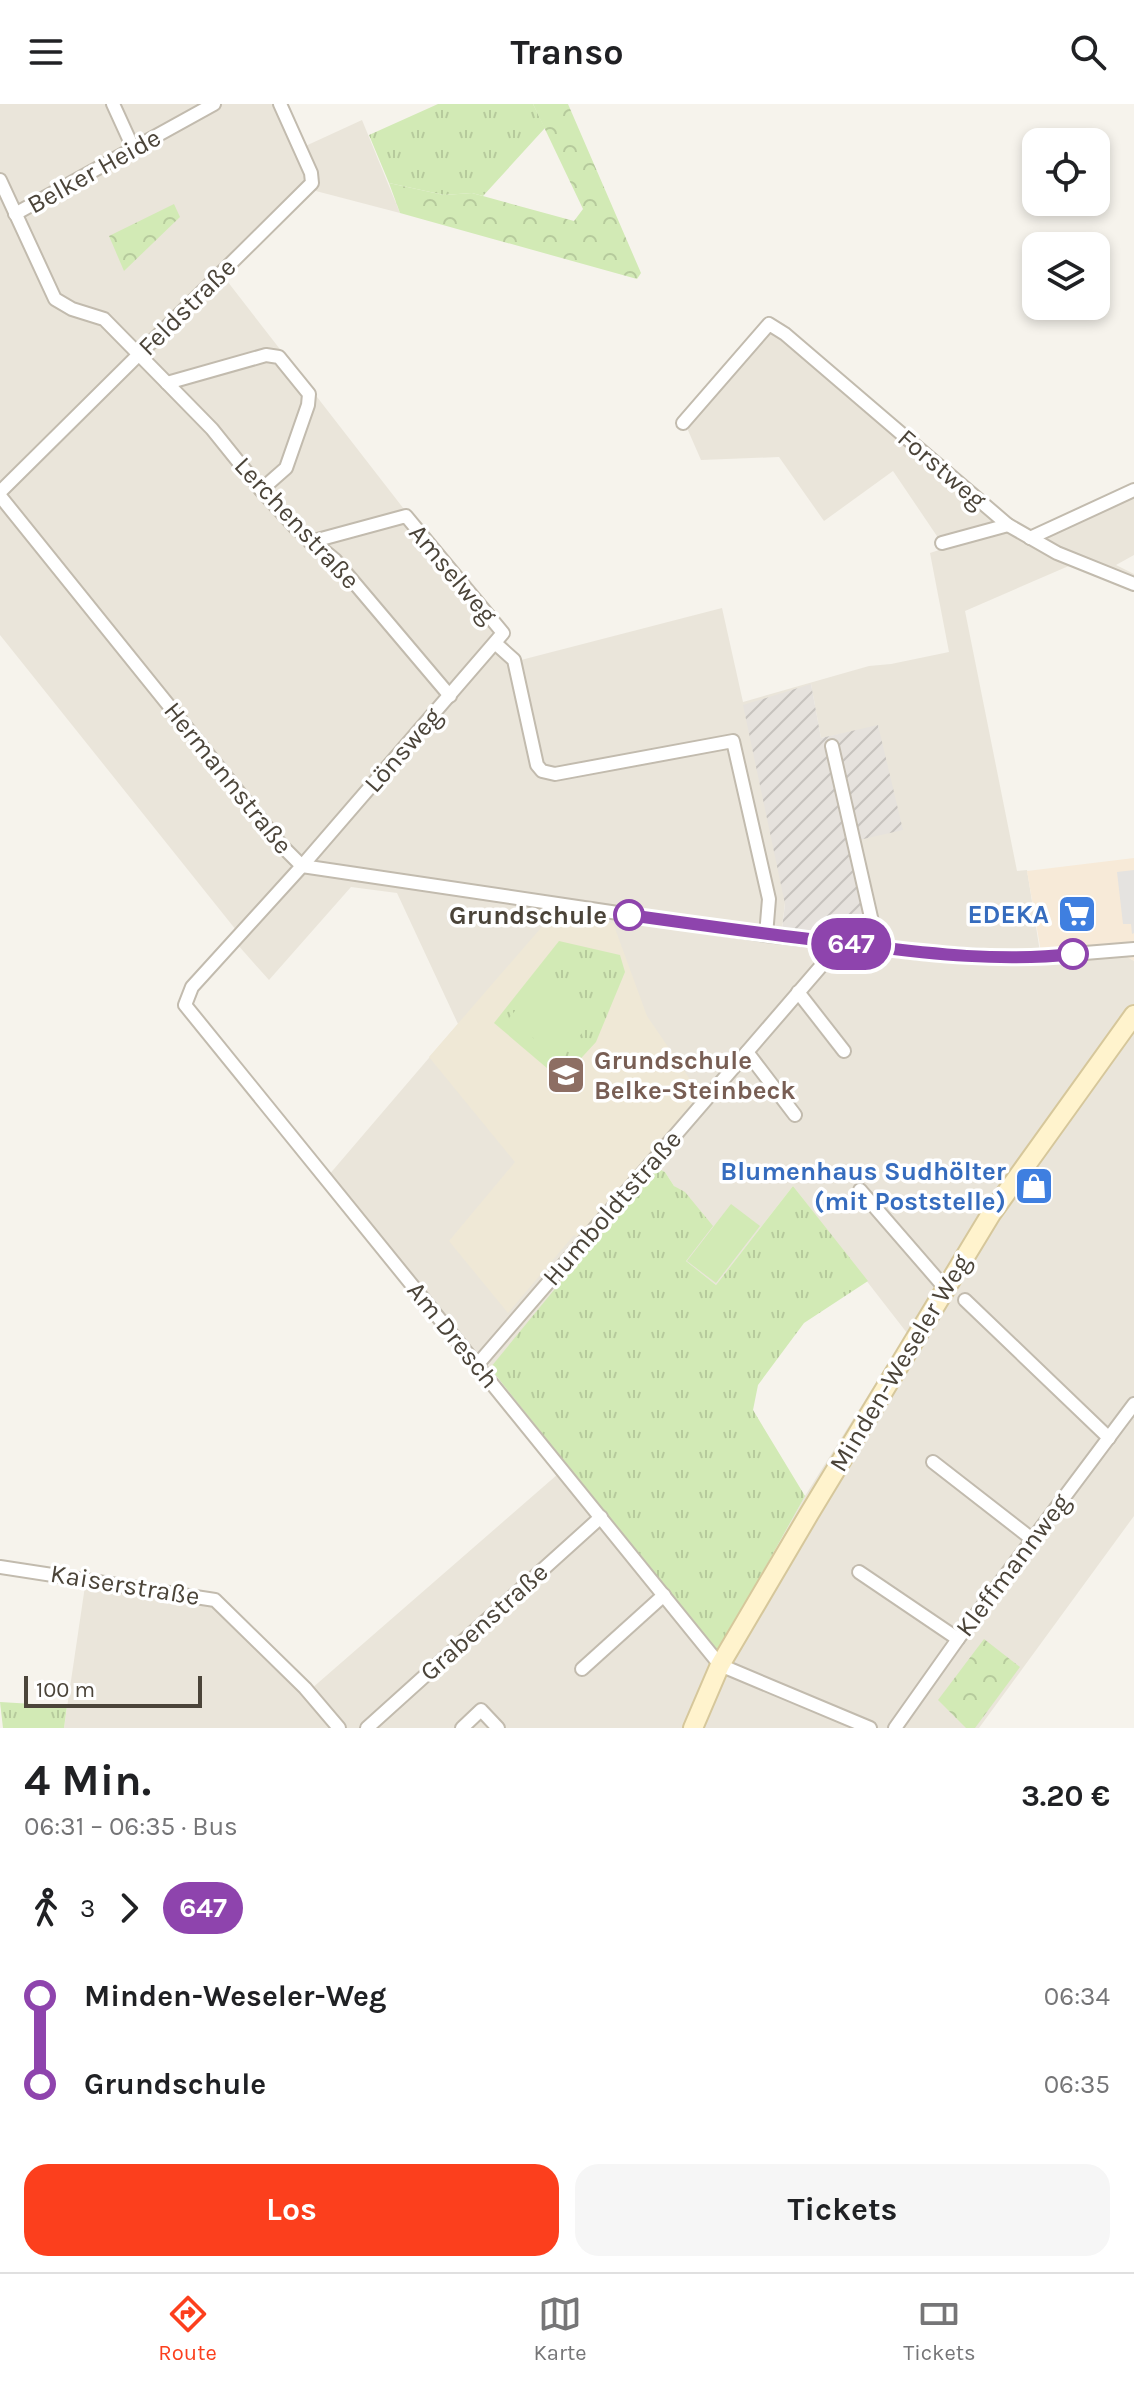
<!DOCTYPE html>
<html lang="de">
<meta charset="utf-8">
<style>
:root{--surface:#fff;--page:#f6f6f6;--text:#202124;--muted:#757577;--line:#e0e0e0;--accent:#fc3f1d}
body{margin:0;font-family:Karla,sans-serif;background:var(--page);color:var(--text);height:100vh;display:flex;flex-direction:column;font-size:30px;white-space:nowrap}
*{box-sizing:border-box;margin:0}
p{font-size:26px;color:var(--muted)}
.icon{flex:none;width:44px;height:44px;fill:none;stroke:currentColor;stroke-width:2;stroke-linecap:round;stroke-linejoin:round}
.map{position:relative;height:1624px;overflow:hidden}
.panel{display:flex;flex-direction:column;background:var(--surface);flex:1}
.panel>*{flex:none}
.badge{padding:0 16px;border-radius:26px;font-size:28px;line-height:52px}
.fabs{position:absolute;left:1022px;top:24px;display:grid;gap:16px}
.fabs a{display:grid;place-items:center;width:88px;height:88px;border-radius:16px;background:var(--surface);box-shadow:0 4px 12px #0003;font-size:40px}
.scale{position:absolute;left:24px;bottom:20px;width:178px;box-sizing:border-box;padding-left:8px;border:4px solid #4b4439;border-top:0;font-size:22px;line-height:28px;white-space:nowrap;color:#4b4439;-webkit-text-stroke:6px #fff;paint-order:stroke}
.map>.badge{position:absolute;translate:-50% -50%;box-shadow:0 0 0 4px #fff}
.legs{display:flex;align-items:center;gap:12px;height:88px;padding:0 24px;font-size:26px}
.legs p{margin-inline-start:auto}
.summary{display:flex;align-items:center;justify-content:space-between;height:136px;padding:0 24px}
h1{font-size:44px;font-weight:700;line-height:60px}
.cta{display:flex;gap:16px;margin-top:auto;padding:16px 24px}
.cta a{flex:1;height:92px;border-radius:24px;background:var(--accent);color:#fff;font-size:32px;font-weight:700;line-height:92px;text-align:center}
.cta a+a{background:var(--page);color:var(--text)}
ul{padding:0 24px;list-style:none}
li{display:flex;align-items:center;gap:28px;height:88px;font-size:30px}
li i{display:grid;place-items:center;width:12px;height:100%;margin:0 10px;background:currentColor}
li i::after{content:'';width:20px;height:20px;margin:-10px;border:6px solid;border-radius:50%;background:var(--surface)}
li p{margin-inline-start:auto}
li:first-child i{background:linear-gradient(#0000 50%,currentColor 0)}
li:last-child i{background:linear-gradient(currentColor 50%,#0000 0)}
header{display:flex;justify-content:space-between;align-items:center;height:104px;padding:0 24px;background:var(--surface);font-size:36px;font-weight:700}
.menu{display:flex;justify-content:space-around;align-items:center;height:112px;border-top:2px solid var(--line);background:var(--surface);font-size:22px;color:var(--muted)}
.menu a{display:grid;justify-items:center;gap:4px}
.menu .selected{color:var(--accent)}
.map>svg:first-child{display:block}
</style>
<header><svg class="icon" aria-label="menu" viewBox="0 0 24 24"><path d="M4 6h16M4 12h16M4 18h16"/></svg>Transo<svg class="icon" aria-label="search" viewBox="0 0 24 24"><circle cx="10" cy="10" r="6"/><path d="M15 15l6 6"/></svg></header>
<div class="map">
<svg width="1134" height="1624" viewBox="0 0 1134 1624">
<defs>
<pattern id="industrial-furrows" width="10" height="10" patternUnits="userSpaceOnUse" patternTransform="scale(2)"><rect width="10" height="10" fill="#e6e2dd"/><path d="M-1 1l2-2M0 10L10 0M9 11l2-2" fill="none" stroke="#c7c3be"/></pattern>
<pattern id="grass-tufts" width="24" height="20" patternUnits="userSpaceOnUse" patternTransform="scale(2)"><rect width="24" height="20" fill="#d2eab5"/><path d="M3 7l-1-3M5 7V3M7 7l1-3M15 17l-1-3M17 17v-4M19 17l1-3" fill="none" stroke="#b6ca9c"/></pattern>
<pattern id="forest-crowns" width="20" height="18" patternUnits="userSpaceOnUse" patternTransform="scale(2)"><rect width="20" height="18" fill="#d2eab5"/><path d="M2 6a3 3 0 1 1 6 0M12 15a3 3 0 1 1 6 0" fill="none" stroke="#b6ca9c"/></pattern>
</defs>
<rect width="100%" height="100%" fill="#f6f3ec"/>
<path fill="#eae5da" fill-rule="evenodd" d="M 0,0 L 277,0 L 299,45 L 362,16 L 400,109 L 312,86 L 224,173 L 521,556 L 722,504 L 743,598 L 869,562 L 891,560 L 949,548 L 930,449 L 945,444 L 893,367 L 824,417 L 779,353 L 701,356 L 687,324 L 678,315 L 760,221 L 771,213 L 784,220 L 1016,423 L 1025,427 L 1033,428 L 1134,382 L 1134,451 L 1116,461 L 1134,470 L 1134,486 L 1071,461 L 965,507 L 1017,767 L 1027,766 L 1040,848 L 1116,846 L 1134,857 L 1134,1412 L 979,1624 L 64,1624 L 85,1482 L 211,1499 L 303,1592 L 558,1370 L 717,1550 L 805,1392 L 907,1229 L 793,1082 L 716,1181 L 686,1157 L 682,1088 L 674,1082 L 665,1068 L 490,1264 L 473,1265 L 322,1079 L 458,920 L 397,789 L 351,783 L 269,876 L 237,840 L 236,826 L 0,531 ZM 811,580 L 821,634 L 879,622 L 858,736 L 884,838 L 782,824 Z"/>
<path fill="#f7ead8" d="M 1134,754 L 1134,857 L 1116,846 L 1041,848 L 1027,767 Z"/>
<path fill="url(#industrial-furrows)" d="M 811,580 L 821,634 L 878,621 L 903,726 L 859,736 L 868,780 L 884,838 L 782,825 L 785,800 L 743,601 Z"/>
<path fill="#efe8d6" d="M 553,810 L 613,819 L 647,912 L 700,990 L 579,1134 L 574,1131 L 508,1209 L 449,1137 L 515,1058 L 429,953 Z"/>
<g fill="url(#grass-tufts)">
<path d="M 438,0 L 533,0 L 545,24 L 483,92 L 472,89 L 444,91 L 389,79 L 369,31 Z"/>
<path d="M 559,837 L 620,851 L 625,868 L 596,938 L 561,976 L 494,919 Z"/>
<path d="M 655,1063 L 665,1068 L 674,1082 L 685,1088 L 713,1122 L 686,1157 L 716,1181 L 793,1082 L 868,1177 L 804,1219 L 758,1281 L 753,1306 L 805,1392 L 717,1550 L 490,1264 Z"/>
<path d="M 0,1598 L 67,1602 L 64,1624 L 3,1624 Z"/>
</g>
<g fill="url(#forest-crowns)">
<path d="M 533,0 L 568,0 L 641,169 L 637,175 L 400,109 L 389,79 L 444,91 L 472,89 L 574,117 L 583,105 Z"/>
<path d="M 174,100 L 180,113 L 124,167 L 109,132 Z"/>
<path d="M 984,1535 L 1020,1563 L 975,1624 L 966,1624 L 938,1596 Z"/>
</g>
<g fill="#d2eab5">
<path d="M 540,877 L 591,918 L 560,956 L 509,914 Z"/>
<path d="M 731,1100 L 760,1122 L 716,1179 L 687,1157 Z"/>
</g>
<path fill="#e5e3e0" d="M 1134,766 L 1134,829 L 1132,830 L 1131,820 L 1123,820 L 1117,768 Z"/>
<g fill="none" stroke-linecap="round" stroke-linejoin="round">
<defs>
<g id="street">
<path d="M 113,0 L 134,46"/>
<path d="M 0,76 L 55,195 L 72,205 L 104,215 L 167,279 L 212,325 L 261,386 L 295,423 L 335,456 L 450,592"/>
<path d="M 15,110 L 214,0"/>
<path d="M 167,279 L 266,251 L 279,253 L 309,290 L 308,301 L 286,364 L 261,386"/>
<path d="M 683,319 L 769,220 L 785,230 L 1008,421 L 1057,449 L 1134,480"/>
<path d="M 0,388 L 312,79 L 311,69 L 280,0"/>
<path d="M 0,392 L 282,742 L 302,762 L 766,831 L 924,849 L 1024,854 L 1134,845"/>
<path d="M 1030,434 L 1134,386"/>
<path d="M 310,438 L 406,412 L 503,529 L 302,762 L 192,883 L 185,901 L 720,1561 L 870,1624"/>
<path d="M 942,439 L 1008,421"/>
<path d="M 495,539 L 514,556 L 537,661 L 542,667 L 555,670 L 733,637 L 769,795 L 766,831"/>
<path d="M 832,642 L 878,844"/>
<path d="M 798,888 L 844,947"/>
<path d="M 747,948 L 795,1011"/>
<path d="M 860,1086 L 945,1184"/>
<path d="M 965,1196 L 1109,1334"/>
<path d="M 477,1261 L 841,839"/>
<path d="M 933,1358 L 1032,1435"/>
<path d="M 0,1463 L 215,1496 L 305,1584 L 339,1624"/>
<path d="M 859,1468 L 958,1535"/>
<path d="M 582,1565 L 664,1491"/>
<path d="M 367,1624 L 601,1413"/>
<path d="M 462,1624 L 481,1606 L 498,1624"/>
<path d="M 895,1624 L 958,1535 L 1134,1300"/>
</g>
<path id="secondary" d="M 693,1624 L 720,1561 L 809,1410 L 991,1110 L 1134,911"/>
</defs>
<use href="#street" stroke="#c2bbae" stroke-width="16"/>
<use href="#secondary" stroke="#d6c79b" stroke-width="22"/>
<use href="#street" stroke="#fff" stroke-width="12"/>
<use href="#secondary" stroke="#fff3cd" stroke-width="18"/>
</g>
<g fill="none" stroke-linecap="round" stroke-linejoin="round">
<defs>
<path id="line-1" d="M 629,811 C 700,821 771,831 842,839 C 918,848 996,859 1073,850"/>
</defs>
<use href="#line-1" stroke="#fff" stroke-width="18"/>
<use href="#line-1" stroke="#8e44ad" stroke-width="12"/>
</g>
<defs>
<symbol id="supermarket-square" viewBox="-11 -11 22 22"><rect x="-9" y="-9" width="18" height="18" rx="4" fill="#3f7fe0" stroke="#fff"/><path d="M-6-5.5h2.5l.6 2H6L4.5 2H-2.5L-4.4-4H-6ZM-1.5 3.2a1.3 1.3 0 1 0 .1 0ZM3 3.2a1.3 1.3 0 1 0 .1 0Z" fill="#fff"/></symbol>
<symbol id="school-square" viewBox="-11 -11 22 22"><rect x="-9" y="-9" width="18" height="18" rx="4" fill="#8d6e63" stroke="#fff"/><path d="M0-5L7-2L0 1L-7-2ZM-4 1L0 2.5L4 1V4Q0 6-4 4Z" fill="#fff"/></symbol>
<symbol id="shop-square" viewBox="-11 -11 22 22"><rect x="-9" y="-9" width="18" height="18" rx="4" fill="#3f7fe0" stroke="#fff"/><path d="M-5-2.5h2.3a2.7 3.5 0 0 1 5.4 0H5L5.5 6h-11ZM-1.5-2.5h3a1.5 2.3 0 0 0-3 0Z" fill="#fff"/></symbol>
</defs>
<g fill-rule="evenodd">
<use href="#supermarket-square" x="1055" y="788" width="44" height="44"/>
<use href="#school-square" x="544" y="949" width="44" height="44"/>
<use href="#shop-square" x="1012" y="1060" width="44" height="44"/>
</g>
<g fill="#fff" stroke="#8e44ad" stroke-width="4">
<circle cx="629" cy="811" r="14"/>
<circle cx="1073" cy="850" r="14"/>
</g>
<g text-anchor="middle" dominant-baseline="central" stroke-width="7" stroke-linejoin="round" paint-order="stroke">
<g font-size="26" fill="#4b4439" stroke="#fff">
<text transform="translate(94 67) rotate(-29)">Belker Heide</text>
<text transform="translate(187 203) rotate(-45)">Feldstraße</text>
<text transform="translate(942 365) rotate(41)">Forstweg</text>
<text transform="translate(297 419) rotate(47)">Lerchenstraße</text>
<text transform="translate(453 470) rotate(50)">Amselweg</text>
<text transform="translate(403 646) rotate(-49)">Lönsweg</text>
<text transform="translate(228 674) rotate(51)">Hermannstraße</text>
<text transform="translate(612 1104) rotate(-49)">Humboldtstraße</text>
<text transform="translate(453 1231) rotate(51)">Am Dresch</text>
<text transform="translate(900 1259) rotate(-59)">Minden-Weseler Weg</text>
<text transform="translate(1013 1461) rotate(-53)">Kleffmannweg</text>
<text transform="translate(125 1481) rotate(9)">Kaiserstraße</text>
<text transform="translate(484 1518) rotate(-42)">Grabenstraße</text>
</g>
<g font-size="26" font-weight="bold" fill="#366cbe" stroke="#fff" text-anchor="end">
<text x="1049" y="810">EDEKA</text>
<text x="1006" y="1067">Blumenhaus Sudhölter<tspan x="1006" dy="30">(mit Poststelle)</tspan></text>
</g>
<g font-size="26" font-weight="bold" fill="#4b4439" stroke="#fff" text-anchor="end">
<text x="607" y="811">Grundschule</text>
</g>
<g font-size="26" font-weight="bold" fill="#785e54" stroke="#fff" text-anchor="start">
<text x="594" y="956">Grundschule<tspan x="594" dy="30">Belke-Steinbeck</tspan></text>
</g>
</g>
</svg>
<div class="fabs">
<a><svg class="icon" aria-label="locate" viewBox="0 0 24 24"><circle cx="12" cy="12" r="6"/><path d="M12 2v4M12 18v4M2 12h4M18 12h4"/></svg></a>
<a><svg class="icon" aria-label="layers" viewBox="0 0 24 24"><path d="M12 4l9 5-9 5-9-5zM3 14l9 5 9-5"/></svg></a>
</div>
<div class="scale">100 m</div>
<b class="badge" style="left:851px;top:840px;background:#8e44ad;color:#fff">647</b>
</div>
<section class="panel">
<div class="summary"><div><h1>4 Min.</h1><p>06:31 – 06:35 · Bus</p></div><b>3.20 €</b></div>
<div class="legs"><svg class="icon" aria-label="walk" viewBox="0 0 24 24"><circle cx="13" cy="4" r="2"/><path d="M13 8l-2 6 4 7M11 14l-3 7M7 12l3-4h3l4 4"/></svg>3<svg class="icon" aria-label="forward" viewBox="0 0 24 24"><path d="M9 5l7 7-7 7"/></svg><b class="badge" style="background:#8e44ad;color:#fff">647</b></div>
<ul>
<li><i style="color:#8e44ad"></i><b>Minden-Weseler-Weg</b><p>06:34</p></li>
<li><i style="color:#8e44ad"></i><b>Grundschule</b><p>06:35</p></li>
</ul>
<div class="cta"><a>Los</a><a>Tickets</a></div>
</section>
<nav class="menu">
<a class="selected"><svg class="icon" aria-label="directions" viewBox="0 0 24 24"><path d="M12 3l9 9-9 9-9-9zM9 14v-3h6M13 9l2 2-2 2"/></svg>Route</a>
<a><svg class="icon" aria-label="map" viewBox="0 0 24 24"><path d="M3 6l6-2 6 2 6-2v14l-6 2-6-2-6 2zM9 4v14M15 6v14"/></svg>Karte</a>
<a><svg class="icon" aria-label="tickets" viewBox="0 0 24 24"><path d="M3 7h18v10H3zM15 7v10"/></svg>Tickets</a>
</nav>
